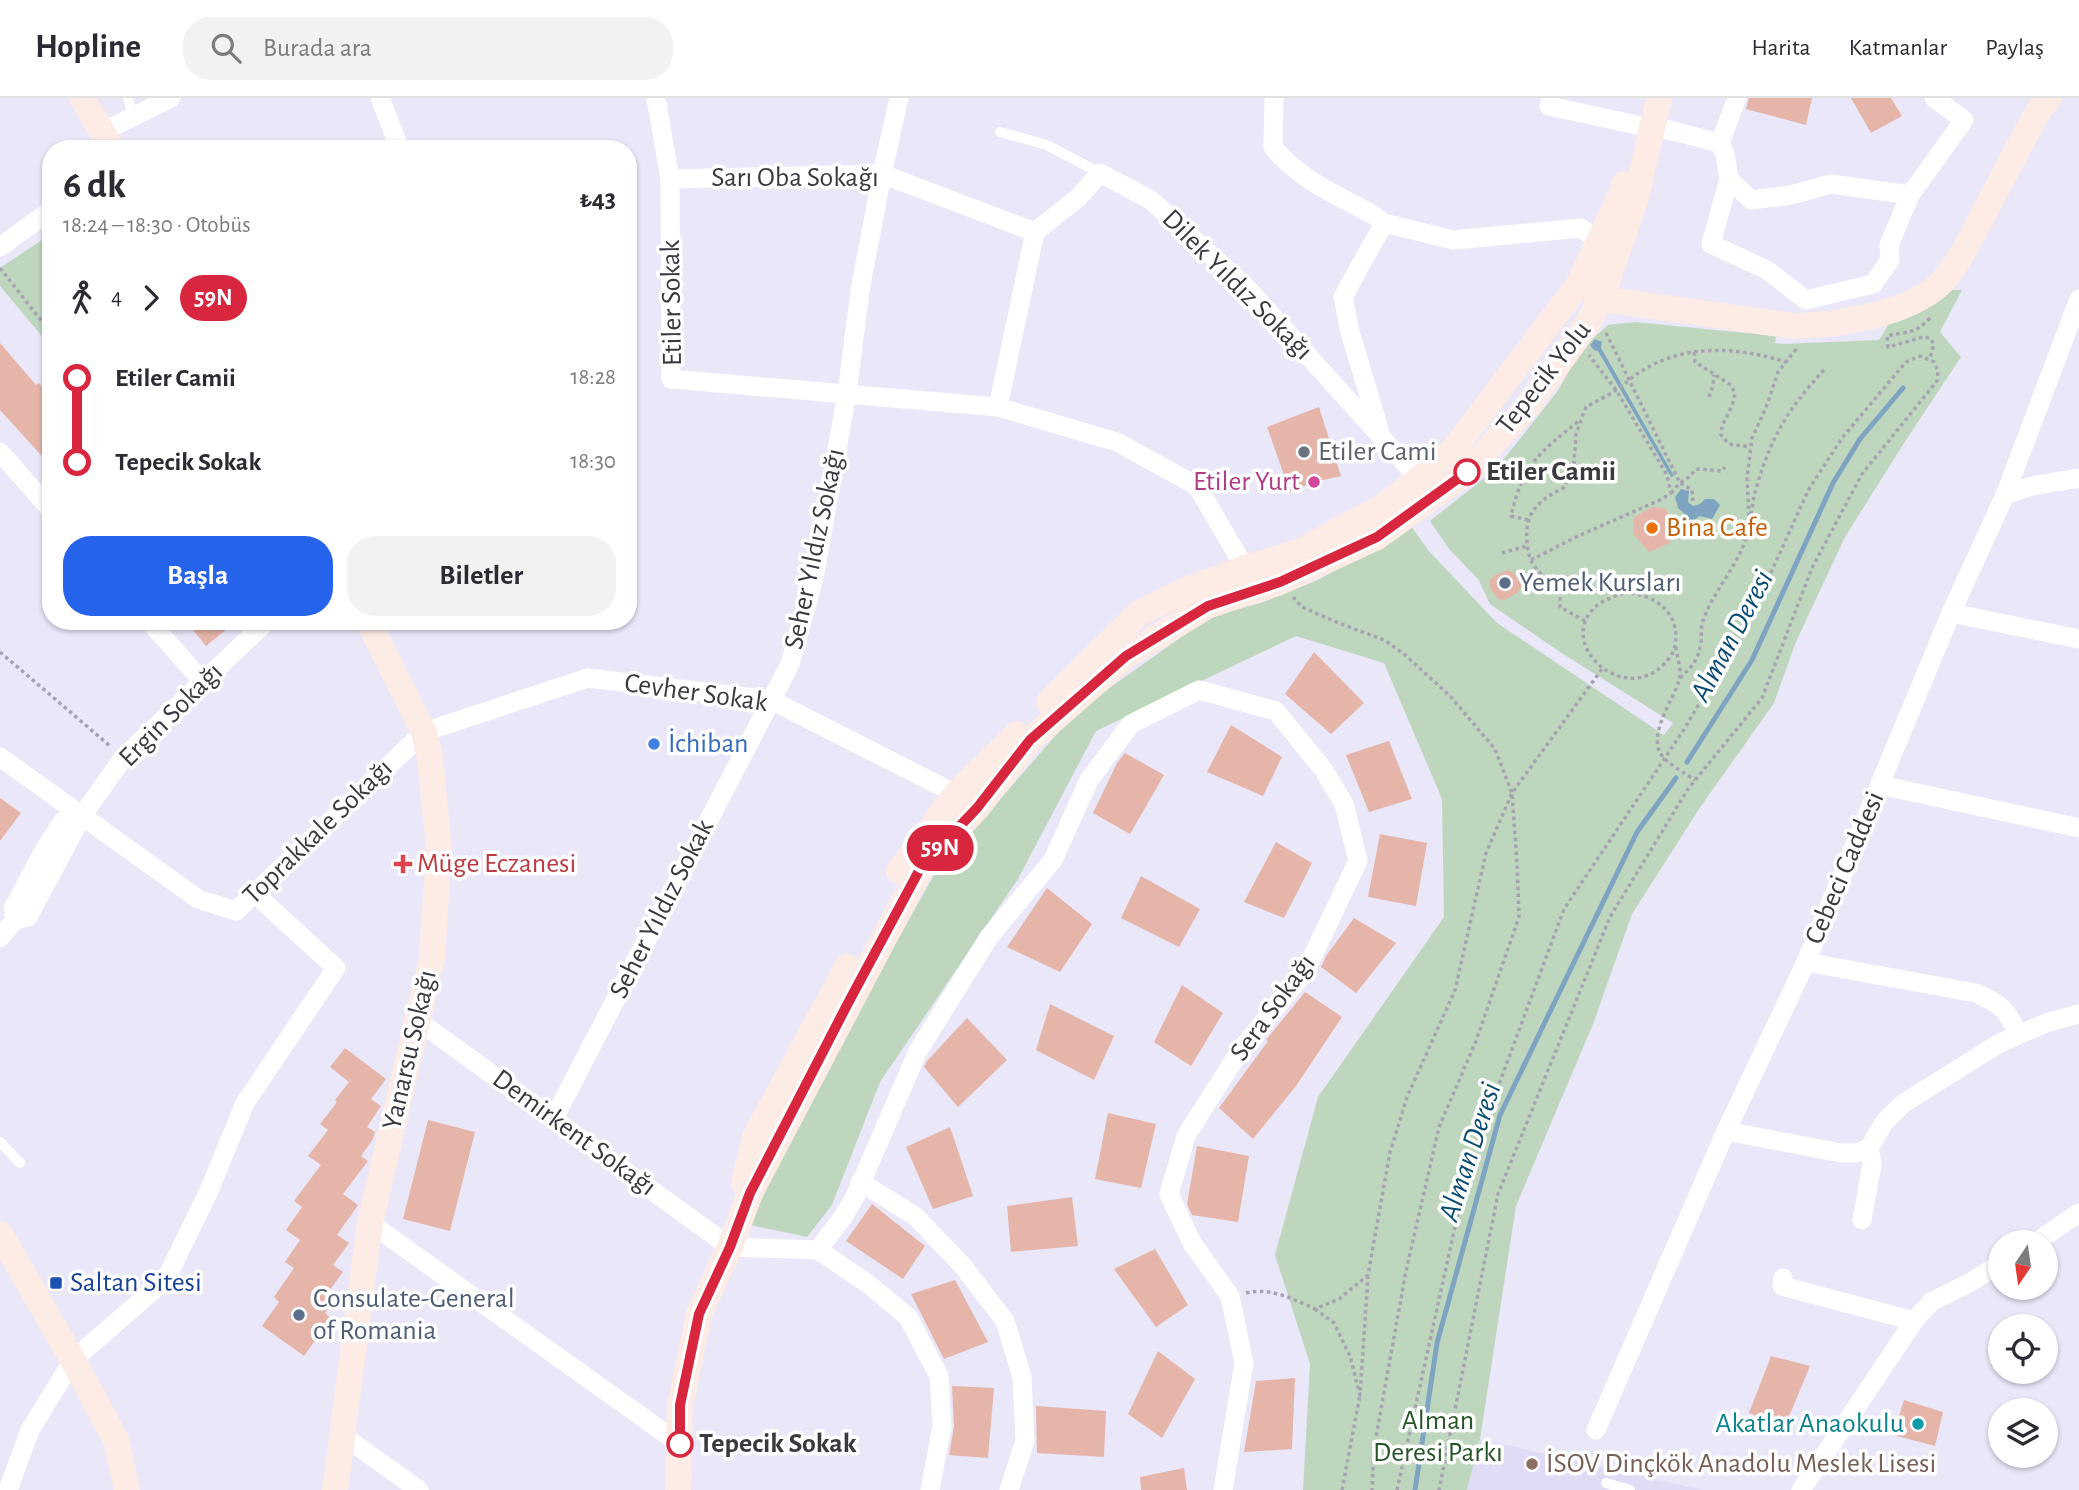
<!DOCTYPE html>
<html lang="tr">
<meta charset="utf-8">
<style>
:root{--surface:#fff;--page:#f2f2f3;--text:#2b2b33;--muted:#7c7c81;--line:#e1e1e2;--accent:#2563eb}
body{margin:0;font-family:"Alegreya Sans",sans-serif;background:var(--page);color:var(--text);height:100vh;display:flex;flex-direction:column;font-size:26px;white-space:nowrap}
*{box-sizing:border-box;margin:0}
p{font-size:23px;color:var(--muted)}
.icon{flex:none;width:38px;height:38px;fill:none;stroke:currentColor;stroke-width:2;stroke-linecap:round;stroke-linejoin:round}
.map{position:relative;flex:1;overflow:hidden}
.drawer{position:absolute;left:42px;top:42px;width:595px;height:490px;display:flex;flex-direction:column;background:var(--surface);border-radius:28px;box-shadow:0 2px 5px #0004}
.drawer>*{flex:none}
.badge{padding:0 14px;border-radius:23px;font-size:24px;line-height:46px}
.needle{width:46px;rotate:193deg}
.tools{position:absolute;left:1988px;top:1132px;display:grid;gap:14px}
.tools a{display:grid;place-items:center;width:70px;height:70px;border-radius:50%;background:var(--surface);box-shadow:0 2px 5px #0004;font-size:35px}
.map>.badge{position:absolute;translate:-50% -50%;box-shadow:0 0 0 4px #fff}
.legs{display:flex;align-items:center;gap:10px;height:77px;padding:0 21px;font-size:23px}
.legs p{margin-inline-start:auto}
.summary{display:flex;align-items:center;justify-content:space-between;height:119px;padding:0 21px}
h1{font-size:38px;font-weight:700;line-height:52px}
.cta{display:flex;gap:14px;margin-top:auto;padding:14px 21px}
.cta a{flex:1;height:80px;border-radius:28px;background:var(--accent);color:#fff;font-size:28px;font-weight:700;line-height:80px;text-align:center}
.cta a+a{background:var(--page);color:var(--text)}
ul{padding:0 21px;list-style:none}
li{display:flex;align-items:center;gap:24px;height:84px;font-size:26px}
li i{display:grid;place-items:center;width:10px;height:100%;margin:0 9px;background:currentColor}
li i::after{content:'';width:18px;height:18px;margin:-9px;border:5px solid;border-radius:50%;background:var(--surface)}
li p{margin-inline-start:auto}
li:first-child i{background:linear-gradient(#0000 50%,currentColor 0)}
li:last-child i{background:linear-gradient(currentColor 50%,#0000 0)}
header{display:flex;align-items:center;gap:42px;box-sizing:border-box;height:98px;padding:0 35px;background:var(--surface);border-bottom:2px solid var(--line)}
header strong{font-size:33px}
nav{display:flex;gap:38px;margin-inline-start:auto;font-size:24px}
.search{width:490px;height:63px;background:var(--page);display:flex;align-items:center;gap:18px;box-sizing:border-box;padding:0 24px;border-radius:28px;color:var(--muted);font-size:26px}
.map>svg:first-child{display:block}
</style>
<header>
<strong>Hopline</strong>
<div class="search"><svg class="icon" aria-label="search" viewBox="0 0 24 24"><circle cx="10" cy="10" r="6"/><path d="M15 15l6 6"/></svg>Burada ara</div>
<nav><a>Harita</a><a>Katmanlar</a><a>Paylaş</a></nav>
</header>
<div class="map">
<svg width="2079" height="1392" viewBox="0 0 2079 1392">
<rect width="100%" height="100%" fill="#eae7f9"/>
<path fill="#e1dcf6" d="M 1480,1341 L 1702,1392 L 1467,1392 Z"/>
<g fill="#bfd6be">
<path d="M 51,136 L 51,249 L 0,188 L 0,170 Z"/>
<path d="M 1940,192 L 1962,192 L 1940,234 L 1961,259 L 1904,345 L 1845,439 L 1795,546 L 1774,605 L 1701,708 L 1632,816 L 1593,926 L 1516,1108 L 1480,1341 L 1467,1392 L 1303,1392 L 1310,1266 L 1275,1157 L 1318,999 L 1444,819 L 1442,701 L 1384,565 L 1296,538 L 1096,633 L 1018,781 L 880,984 L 832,1107 L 807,1139 L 750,1127 L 780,1061 L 854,920 L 934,777 L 1077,613 L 1211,518 L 1261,505 L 1318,482 L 1411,428 L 1428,452 L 1497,525 L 1664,637 L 1673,625 L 1560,554 L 1490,506 L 1478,481 L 1449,451 L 1430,423 L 1496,371 L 1557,294 L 1583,249 L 1608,227 L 1635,224 L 1776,238 L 1775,245 L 1782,246 L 1879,242 L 1890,224 Z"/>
</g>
<g fill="#7ea4c1">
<path d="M 1595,241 L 1602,244 L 1601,250 L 1674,378 L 1671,379 L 1598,253 L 1594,252 L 1590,247 Z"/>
<path d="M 1681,391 L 1689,393 L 1688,404 L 1693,408 L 1700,406 L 1705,401 L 1714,401 L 1720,407 L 1712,421 L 1699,418 L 1688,429 L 1682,422 L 1686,417 L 1678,410 L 1675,399 Z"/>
</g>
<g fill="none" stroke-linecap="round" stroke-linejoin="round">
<g stroke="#7ea4c1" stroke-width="5">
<path d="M 1687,664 L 1752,562 L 1833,385 L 1860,341 L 1903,290"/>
<path d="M 1415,1392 L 1437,1245 L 1500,1017 L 1637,734 L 1676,680"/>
</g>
</g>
<g fill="#e6b5a9">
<path d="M 1749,0 L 1812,0 L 1806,27 L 1746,11 Z"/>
<path d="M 1851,0 L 1891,0 L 1902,18 L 1871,35 Z"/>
<path d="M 0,245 L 36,287 L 39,285 L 51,300 L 51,368 L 0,312 Z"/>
<path d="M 1319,309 L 1341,378 L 1314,384 L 1290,394 L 1267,329 Z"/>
<path d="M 1652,409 L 1665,410 L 1672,423 L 1670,445 L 1649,454 L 1634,437 L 1633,420 Z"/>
<path d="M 1508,472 L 1514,475 L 1522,488 L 1517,495 L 1505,502 L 1498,501 L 1491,492 L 1489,483 L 1493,478 Z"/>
<path d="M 186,523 L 237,523 L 206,548 Z"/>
<path d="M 1314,554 L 1364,605 L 1331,636 L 1285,596 Z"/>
<path d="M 1231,627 L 1282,659 L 1263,698 L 1207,674 Z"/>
<path d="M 1389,643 L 1412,701 L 1369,714 L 1346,657 Z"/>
<path d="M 1125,655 L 1164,677 L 1130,736 L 1093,715 L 1117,665 Z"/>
<path d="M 0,700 L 21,715 L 0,743 Z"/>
<path d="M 1380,736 L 1427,745 L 1416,808 L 1368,799 Z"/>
<path d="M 1276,744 L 1312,765 L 1301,787 L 1299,786 L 1301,787 L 1284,820 L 1244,804 Z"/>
<path d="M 1141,778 L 1200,811 L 1179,849 L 1121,820 Z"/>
<path d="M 1047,790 L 1092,826 L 1060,874 L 1007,849 Z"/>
<path d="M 1354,820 L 1396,845 L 1356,895 L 1321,869 L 1326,858 Z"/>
<path d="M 1182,887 L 1223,915 L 1191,968 L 1154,944 Z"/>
<path d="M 1305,894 L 1342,919 L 1296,988 L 1253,1041 L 1219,1010 L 1268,943 L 1266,942 Z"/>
<path d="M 1050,906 L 1114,938 L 1094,982 L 1036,952 Z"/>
<path d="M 967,920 L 1007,962 L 958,1009 L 924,969 L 927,963 Z"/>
<path d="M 345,950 L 386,981 L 371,1001 L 381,1008 L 367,1029 L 375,1034 L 373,1041 L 361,1058 L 368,1063 L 343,1096 L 358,1107 L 337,1137 L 349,1145 L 333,1167 L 343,1174 L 327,1196 L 335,1201 L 325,1215 L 331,1220 L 304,1258 L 262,1228 L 279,1204 L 274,1199 L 294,1170 L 285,1164 L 300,1142 L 286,1132 L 302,1109 L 294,1103 L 321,1067 L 308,1058 L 328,1032 L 320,1026 L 337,1004 L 335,1002 L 349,984 L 330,969 Z"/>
<path d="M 1108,1015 L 1156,1026 L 1141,1090 L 1095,1081 Z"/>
<path d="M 428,1022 L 475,1034 L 450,1133 L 403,1121 Z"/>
<path d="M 950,1029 L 973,1098 L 933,1111 L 906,1049 Z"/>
<path d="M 1197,1048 L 1249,1058 L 1238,1124 L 1192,1117 L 1187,1106 Z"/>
<path d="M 1072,1099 L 1078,1148 L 1011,1154 L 1007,1108 Z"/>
<path d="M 872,1106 L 925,1148 L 903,1181 L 846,1143 Z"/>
<path d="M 1155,1151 L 1188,1207 L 1156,1229 L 1114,1171 Z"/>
<path d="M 955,1182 L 988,1244 L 944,1261 L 911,1196 Z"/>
<path d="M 1158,1253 L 1195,1281 L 1162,1340 L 1128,1316 Z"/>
<path d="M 1771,1258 L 1810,1268 L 1785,1328 L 1749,1315 Z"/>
<path d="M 1295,1280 L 1292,1351 L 1244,1354 L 1256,1283 Z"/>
<path d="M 952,1288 L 994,1290 L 988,1360 L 949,1357 L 954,1328 Z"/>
<path d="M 1904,1302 L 1943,1314 L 1935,1348 L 1893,1337 Z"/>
<path d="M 1036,1308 L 1106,1313 L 1104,1359 L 1037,1355 Z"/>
<path d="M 1184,1370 L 1187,1392 L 1141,1392 L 1140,1379 Z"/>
</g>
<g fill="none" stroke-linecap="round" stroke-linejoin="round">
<g stroke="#a6a3b1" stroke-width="3.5" stroke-dasharray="3.5 3.5" stroke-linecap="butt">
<path d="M 0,170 L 51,235"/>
<path d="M 1930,220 C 1914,237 1907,233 1887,238 L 1888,249 L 1923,239 L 1930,240 L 1934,246 L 1930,260"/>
<path d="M 1606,235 L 1680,385 L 1689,379 L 1696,371 L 1722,373 L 1725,369"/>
<path d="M 1694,254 L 1695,264 L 1731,287 L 1735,296 L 1732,308 L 1722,328 L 1721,337 L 1729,346 L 1750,349"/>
<path d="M 1709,299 L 1713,288 L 1714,277"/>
<path d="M 1671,395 L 1680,385 L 1692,392 L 1693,406"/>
<path d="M 1749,418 L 1747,380 L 1752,340 L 1767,307 L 1778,274 L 1798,249"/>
<path d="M 1528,422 L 1511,418 C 1523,366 1539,355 1580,322"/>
<path d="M 1502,455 L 1527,448"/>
<path d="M 1531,462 L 1576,439 L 1660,402 L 1671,395 L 1667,377 L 1616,292 L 1589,257"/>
<path d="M 1624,495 C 1653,495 1681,514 1675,547 C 1674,554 1669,561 1665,565 C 1623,611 1551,542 1599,506 C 1606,501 1616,498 1624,495 Z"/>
<path d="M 1293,499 L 1302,509 L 1336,524 L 1384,542 L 1404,556 L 1450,598 L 1495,651 L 1512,695 L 1517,765 L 1519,819 L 1476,943 L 1439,1029 L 1406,1173 L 1374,1350 L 1372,1392"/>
<path d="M 1585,523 L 1560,509 L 1560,492 C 1552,485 1542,478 1535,469 C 1529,462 1528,453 1527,444 C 1524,413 1540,402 1565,389 L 1574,365 L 1576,336 L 1586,309 C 1597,303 1609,297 1619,290 C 1626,285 1633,278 1640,274 C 1684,245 1739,249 1786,264"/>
<path d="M 1676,549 C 1677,559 1682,573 1679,582 C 1674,601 1649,634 1660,655 C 1667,666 1685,675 1695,682"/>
<path d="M 0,554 L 110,648"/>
<path d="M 1680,580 C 1692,569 1699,561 1701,544 C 1702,537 1700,530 1703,523 C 1712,495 1735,472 1745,443 C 1751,426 1751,408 1756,391 C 1771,339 1787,312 1824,272"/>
<path d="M 1246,1195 C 1270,1189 1293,1201 1315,1211 L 1339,1201 L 1368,1177 L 1390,1054 L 1407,999 L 1455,892 L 1486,755 L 1512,695 L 1602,571"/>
<path d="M 1315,1211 L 1334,1225 L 1350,1258 L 1360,1297 L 1368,1179"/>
<path d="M 1342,1392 L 1360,1297"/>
<path d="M 1397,1392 L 1468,1070 L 1564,811 L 1685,630 L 1757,505 L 1809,391 L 1842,340 L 1906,264 L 1920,258 L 1934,264 L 1938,273 L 1937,283 L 1862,376 L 1812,470 L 1762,600 L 1688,691 L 1610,819 L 1498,1096 L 1439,1392"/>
</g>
<g stroke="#fff" stroke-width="10">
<path d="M 128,0 L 133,18"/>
<path d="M 1000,34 L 1047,47 L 1100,75"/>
<path d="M 0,1044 L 20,1065"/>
<path d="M 1606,1385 L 1630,1392"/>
</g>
<g stroke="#fff" stroke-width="19">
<path d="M 380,0 L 400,51"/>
<path d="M 656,0 L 670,81 L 671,281 L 998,309 L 1117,344 L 1197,388 L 1245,470"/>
<path d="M 1274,0 L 1273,49 C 1299,82 1339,98 1375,118 L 1384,125 L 1453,142 L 1581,130 L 1599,143"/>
<path d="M 1551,0 L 1549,8 L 1637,27"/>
<path d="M 1653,28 L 1720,45"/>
<path d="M 102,34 L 171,0"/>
<path d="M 670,81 L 882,76 L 1035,134"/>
<path d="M 1729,81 L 1725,56 L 1720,45 L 1737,0"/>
<path d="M 1910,97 L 1831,86 L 1791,97 L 1751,102 L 1729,81 L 1711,146 L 1767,172 L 1806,202 L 1873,186 L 1890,162 L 1889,147 L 1910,97 L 1964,22 L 1934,0"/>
<path d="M 1035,134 L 1079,99 L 1100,75 L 1151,102 L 1250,193 L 1419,381"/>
<path d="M 0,149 L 51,112"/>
<path d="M 998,309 L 1035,134"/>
<path d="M 1379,331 L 1350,234 L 1343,199 L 1384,125"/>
<path d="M 0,354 L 51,412"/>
<path d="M 2005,397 L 2032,388 L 2079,380"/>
<path d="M 1951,515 L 2079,541"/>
<path d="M 149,523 L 203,584"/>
<path d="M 0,659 L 198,801 L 236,813 L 424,634 L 588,580 L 771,602 L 956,696"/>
<path d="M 1880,687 L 2079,730"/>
<path d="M 15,822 L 13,811 L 43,754 L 63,723 L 82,718"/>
<path d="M 0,840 L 15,822 L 28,819 L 82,718 L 123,660 L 267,523"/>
<path d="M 1806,864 L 1976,895 C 2002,907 2006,910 2018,936"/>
<path d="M 417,922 L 730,1149 L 818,1152"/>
<path d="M 554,1020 L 790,566 L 814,480 L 847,295 L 860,193 L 882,76 L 899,0"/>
<path d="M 1726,1033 L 1841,1055 L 1857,1055 L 1869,1050 L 1885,1023 L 1904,1005 L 1998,946 L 2046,925 L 2079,916"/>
<path d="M 860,1084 L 915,1118 L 962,1167 L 1005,1223 L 1022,1279 L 1025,1343 L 1009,1392"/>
<path d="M 1862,1122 L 1872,1066 L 1869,1050"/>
<path d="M 370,1125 L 680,1346"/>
<path d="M 2036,1144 L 2079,1115"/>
<path d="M 818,1152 L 843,1119 L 855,1099 L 918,953 L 989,839 L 1053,762 L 1089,682 L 1131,626 L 1199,592 L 1276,613 L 1323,671 L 1344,706 L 1358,763 L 1305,874 L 1241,951 L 1186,1038 L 1169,1096 L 1192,1145 L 1230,1198 L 1244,1265 L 1223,1392"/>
<path d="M 818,1152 L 867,1185 L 908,1219 L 939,1278 L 942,1328 L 930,1392"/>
<path d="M 1783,1180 L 1782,1188 L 1914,1223"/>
<path d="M 1596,1332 L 1726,1033 L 1806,864 L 1951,515 L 2005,397 L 2079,201"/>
<path d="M 342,1337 L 419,1392"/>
<path d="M 8,1392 L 30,1332 L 73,1262 L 166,1181 L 208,1095 L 245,1005 L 336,870 L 254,795"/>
<path d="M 1801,1392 L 1914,1223 L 1931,1204 L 1969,1185 L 2000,1166"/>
</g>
<g stroke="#fdebe6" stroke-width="26">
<path d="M 82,0 L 112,51"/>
<path d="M 1590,191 L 1601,201 L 1794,228 C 1838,227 1906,217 1940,186 C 1957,169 1968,144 1980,123 C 2000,85 2019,47 2040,10 L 2049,0"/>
<path d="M 1049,604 L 1138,516 L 1184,493 L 1245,470 L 1299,454 L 1381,410 L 1419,381 L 1454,351 L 1579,186 L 1622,94 L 1624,86"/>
<path d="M 899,773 L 956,696 L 1017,636"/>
<path d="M 744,1085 L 755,1039 L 847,869"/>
<path d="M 0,1136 L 73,1262 L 116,1342 L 127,1392"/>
<path d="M 335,1392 L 370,1125 L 432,860 L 439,751 L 430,660 L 424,634 L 368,523"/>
<path d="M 678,1392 L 680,1307 L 699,1216 L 730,1149 L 750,1095 L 921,770 L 977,710 L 1030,642 L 1126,558 L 1207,508 L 1280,484 L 1377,439 L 1467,374 L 1525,311 L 1588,225 L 1601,201 L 1636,100 L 1659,0"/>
</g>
</g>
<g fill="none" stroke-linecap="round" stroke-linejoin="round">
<defs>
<path id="line-1" d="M 680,1346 L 680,1307 L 699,1216 L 730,1149 L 750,1095 L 847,907 L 921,769 L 977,710 L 1030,642 L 1126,558 L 1208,508 L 1280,484 L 1377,439 L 1467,374"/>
</defs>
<use href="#line-1" stroke="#fff" stroke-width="16"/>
<use href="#line-1" stroke="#d7263d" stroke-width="10"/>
</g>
<circle fill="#6b7280" stroke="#fff" stroke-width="2.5" cx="1304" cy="354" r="7"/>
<g fill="#fff" stroke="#d7263d" stroke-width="3.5">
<circle cx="1467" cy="374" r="12"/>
<circle cx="680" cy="1346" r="12"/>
</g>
<circle fill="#d1479c" stroke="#fff" stroke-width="2.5" cx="1314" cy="384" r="7"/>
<circle fill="#e8710a" stroke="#fff" stroke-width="2.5" cx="1652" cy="430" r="7"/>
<g fill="#5c6f8a" stroke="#fff" stroke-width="2.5">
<circle cx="1505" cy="485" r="7"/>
<circle cx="299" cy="1217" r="7"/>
</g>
<circle fill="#3f7fe0" stroke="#fff" stroke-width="2.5" cx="654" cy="646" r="7"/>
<path fill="#e0444e" stroke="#fff" stroke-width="2.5" d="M399.5 755.5h7v7h7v7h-7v7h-7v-7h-7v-7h7z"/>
<rect fill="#1a4fb4" stroke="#fff" stroke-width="2.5" x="49" y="1178" width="14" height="14" rx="3.5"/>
<circle fill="#0f9aa8" stroke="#fff" stroke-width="2.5" cx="1918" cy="1326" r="7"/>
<circle fill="#8d6e63" stroke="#fff" stroke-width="2.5" cx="1532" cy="1366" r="7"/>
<g text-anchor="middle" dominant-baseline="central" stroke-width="7" stroke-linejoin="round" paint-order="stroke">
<g font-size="28" fill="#3a3940" stroke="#fff">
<text x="795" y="80">Sarı Oba Sokağı</text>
<text transform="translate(1237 187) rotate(45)">Dilek Yıldız Sokağı</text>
<text transform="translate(672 205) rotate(-91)">Etiler Sokak</text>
<text transform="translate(1544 280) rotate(-52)">Tepecik Yolu</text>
<text transform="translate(815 451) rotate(-78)">Seher Yıldız Sokağı</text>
<text transform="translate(696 595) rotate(8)">Cevher Sokak</text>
<text transform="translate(171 617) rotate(-45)">Ergin Sokağı</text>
<text transform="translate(318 734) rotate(-44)">Toprakkale Sokağı</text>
<text transform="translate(1845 770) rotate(-67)">Cebeci Caddesi</text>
<text transform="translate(662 811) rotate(-63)">Seher Yıldız Sokak</text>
<text transform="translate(1273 910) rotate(-54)">Sera Sokağı</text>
<text transform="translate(410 952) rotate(-77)">Yanarsu Sokağı</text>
<text transform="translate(574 1035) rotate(36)">Demirkent Sokağı</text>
</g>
<g font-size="28" fill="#5b616d" stroke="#fff" text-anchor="start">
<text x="1318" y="354">Etiler Cami</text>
</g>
<g font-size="28" font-weight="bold" fill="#3a3940" stroke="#fff" text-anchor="start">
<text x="1486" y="374">Etiler Camii</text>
<text x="699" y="1346">Tepecik Sokak</text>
</g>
<g font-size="28" fill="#b23c85" stroke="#fff" text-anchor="end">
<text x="1300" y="384">Etiler Yurt</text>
</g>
<g font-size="28" fill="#c56008" stroke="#fff" text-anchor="start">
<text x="1666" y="430">Bina Cafe</text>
</g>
<g font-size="28" fill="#4e5e75" stroke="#fff" text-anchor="start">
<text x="1519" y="485">Yemek Kursları</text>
<text x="313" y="1201">Consulate-General<tspan x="313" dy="32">of Romania</tspan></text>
</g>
<g font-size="28" fill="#366cbe" stroke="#fff" text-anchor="start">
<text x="668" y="646">İchiban</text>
</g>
<g font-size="28" fill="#be3a42" stroke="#fff" text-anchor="start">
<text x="417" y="766">Müge Eczanesi</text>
</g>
<g font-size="28" fill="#164399" stroke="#fff" text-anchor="start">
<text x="70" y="1185">Saltan Sitesi</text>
</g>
<g font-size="28" fill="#265528" stroke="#fff">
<text x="1438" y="1323">Alman<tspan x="1438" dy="32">Deresi Parkı</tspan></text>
</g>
<g font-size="28" fill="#0d838f" stroke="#fff" text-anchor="end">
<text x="1904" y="1326">Akatlar Anaokulu</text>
</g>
<g font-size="28" fill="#785e54" stroke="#fff" text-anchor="start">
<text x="1546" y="1366">İSOV Dinçkök Anadolu Meslek Lisesi</text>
</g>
<g font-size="30" font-style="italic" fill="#094c73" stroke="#fff">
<text transform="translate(1732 538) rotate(-62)">Alman Deresi</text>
<text transform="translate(1470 1054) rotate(-72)">Alman Deresi</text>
</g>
</g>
</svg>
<div class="tools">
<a><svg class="needle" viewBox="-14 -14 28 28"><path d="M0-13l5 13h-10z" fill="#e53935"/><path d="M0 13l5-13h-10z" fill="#7c7c81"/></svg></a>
<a><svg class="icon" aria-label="locate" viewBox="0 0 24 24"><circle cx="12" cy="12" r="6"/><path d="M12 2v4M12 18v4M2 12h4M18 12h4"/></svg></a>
<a><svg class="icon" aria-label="layers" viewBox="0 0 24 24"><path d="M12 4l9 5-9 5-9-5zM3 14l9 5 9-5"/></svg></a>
</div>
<b class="badge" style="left:940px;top:750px;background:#d7263d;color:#fff">59N</b>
<section class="drawer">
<div class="summary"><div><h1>6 dk</h1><p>18:24 – 18:30 · Otobüs</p></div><b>₺43</b></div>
<div class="legs"><svg class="icon" aria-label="walk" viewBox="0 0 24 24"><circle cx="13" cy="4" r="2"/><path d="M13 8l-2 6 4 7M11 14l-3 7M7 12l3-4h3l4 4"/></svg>4<svg class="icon" aria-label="forward" viewBox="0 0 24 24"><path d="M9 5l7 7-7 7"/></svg><b class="badge" style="background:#d7263d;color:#fff">59N</b></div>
<ul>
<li><i style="color:#d7263d"></i><b>Etiler Camii</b><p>18:28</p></li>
<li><i style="color:#d7263d"></i><b>Tepecik Sokak</b><p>18:30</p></li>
</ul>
<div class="cta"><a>Başla</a><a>Biletler</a></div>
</section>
</div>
